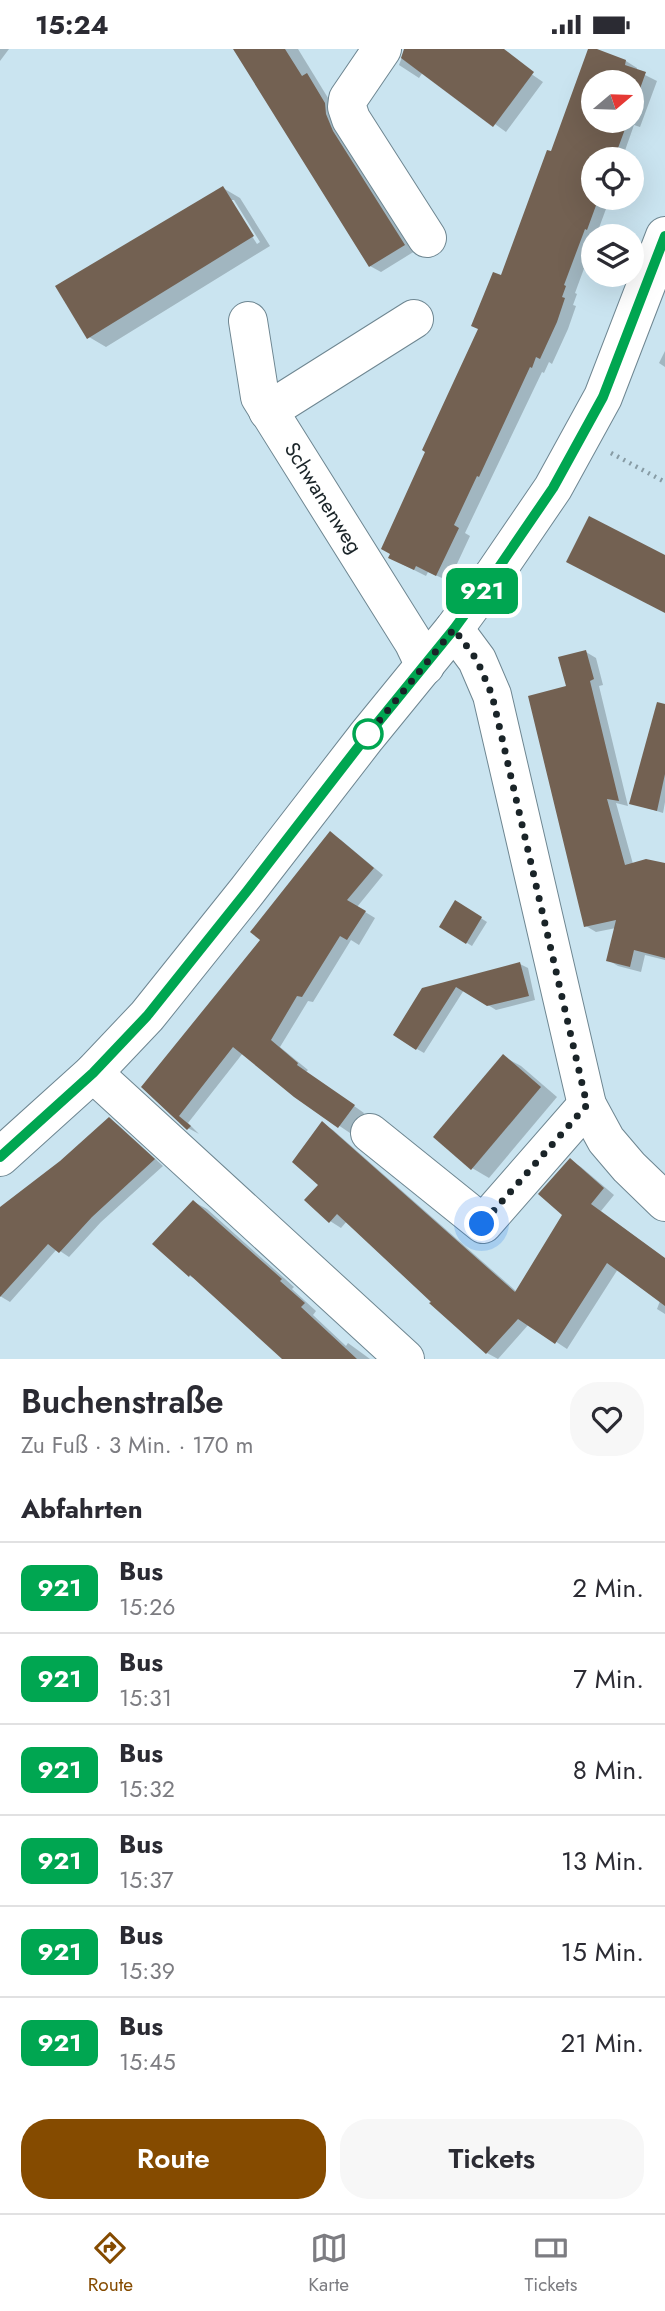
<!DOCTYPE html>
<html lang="de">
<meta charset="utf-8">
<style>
:root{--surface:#fff;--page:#f7f7f7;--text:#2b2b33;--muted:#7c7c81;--line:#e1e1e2;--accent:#854b00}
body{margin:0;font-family:Jost,sans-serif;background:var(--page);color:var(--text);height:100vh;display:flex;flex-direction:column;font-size:26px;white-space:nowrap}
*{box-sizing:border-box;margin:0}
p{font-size:23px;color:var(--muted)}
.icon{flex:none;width:38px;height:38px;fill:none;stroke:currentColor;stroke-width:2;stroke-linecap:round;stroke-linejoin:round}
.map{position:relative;height:1310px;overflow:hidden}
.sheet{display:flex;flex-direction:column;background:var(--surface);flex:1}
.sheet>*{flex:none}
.badge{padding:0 14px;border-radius:10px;font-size:24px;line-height:46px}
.needle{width:46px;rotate:71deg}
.buttons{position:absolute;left:581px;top:21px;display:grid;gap:14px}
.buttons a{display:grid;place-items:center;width:63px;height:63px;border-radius:50%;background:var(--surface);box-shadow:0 7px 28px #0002;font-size:35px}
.you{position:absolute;width:35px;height:35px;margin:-18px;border:5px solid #fff;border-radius:50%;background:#1a73e8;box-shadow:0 0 0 10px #1a73e833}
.map>.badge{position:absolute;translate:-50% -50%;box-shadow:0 0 0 4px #fff}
h2{padding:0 21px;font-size:26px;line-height:63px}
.round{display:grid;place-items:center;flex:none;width:74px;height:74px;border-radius:28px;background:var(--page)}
.headline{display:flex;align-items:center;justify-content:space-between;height:119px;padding:0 21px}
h1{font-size:33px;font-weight:600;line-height:52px}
.action{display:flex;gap:14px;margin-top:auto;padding:14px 21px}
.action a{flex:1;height:80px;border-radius:28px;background:var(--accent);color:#fff;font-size:28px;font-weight:600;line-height:80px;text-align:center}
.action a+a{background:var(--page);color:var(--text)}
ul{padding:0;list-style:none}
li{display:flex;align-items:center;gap:21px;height:91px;padding:0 21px;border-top:2px solid var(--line)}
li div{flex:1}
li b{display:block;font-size:26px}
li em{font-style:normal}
li .badge{min-width:77px;font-weight:700;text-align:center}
.status{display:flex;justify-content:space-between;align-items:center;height:49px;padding:0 35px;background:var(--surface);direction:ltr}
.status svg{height:19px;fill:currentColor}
.tabs{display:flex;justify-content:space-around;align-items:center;height:98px;border-top:2px solid var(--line);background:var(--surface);font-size:19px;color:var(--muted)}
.tabs a{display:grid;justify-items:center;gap:4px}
.tabs .on{color:var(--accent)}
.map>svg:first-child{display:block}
</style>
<div class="status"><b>15:24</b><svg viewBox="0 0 49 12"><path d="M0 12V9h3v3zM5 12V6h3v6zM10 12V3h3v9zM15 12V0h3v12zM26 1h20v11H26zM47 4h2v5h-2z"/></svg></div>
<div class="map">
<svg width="665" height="1310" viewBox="0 0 665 1310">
<rect width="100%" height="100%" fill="#cae4f0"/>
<g fill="#0003" fill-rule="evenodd">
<path d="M 0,0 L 9,0 L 0,12 Z"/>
<path d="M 258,0 L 298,0 L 336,62 L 415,202 L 381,223 L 370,217 Z"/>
<path d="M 405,0 L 495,0 L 543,33 L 506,83 L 423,23 L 419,29 L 399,16 Z"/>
<path d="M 600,3 L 626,12 L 637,19 L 637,22 L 657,32 L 640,78 L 634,76 L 622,110 L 593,110 L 593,149 L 610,149 L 596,187 L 593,187 L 593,195 L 575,244 L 577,245 L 573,256 L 576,257 L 568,280 L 552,315 L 549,313 L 544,324 L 542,323 L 465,484 L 470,487 L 449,532 L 428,523 L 426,527 L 402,515 L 502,229 L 552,105 ZM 593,33 L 632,33 L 632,72 L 593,72 Z"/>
<path d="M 223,139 L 240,149 L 270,197 L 106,298 L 89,288 ZM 229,151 L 234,151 L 260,193 L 257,195 Z"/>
<path d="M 665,302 L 665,318 L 659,314 Z"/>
<path d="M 586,603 L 596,609 L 603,636 L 599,637 L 628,757 L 616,754 L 633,815 L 665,816 L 665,911 L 645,906 L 641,923 L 618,917 L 608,911 L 616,879 L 596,883 L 586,877 L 568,638 Z"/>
<path d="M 665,671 L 665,753 L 663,764 L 631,754 Z"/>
<path d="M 330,785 L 341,791 L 383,826 L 357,858 L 375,869 L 359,896 L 351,891 L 313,953 L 308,952 L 280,998 L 308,1021 L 306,1023 L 364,1064 L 350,1084 L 295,1047 L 243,1004 L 188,1074 L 199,1085 L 188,1079 L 143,1038 L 262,890 Z"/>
<path d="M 456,853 L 487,873 L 472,897 L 441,878 Z"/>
<path d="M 520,915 L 528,919 L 535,951 L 496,961 L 464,941 L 424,1004 L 417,1000 L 424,940 Z"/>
<path d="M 504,1008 L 521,1017 L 557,1048 L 489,1129 L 472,1119 Z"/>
<path d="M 109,1070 L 118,1076 L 163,1117 L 101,1173 L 69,1208 L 57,1200 L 10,1253 L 0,1247 L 0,1161 L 62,1113 Z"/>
<path d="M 323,1075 L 333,1081 L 517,1243 L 565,1165 L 570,1111 L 581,1118 L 614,1146 L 601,1162 L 665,1210 L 665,1265 L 657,1260 L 660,1252 L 618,1220 L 567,1300 L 529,1275 L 498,1310 L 487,1304 L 431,1254 L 433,1252 L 347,1172 L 341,1179 L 330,1172 L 320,1136 Z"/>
<path d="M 194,1153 L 207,1160 L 294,1238 L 292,1240 L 316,1262 L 313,1266 L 346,1297 L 348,1294 L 370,1310 L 285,1310 L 201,1233 L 190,1227 Z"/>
</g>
<g fill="#736152">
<path d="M 233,0 L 285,0 L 302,27 L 307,24 L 325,54 L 326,65 L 333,82 L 405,196 L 369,218 Z"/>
<path d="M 404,0 L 504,0 L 534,23 L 493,78 L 401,9 Z"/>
<path d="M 588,0 L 597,0 L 626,11 L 625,16 L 646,23 L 632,62 L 632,33 L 593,33 L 593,72 L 628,72 L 614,110 L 593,110 L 593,149 L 601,149 L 598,151 L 587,181 L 585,180 L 564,236 L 566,237 L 562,248 L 565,249 L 557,273 L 540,310 L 536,308 L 532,319 L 530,318 L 479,428 L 477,427 L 454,476 L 459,479 L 436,527 L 416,517 L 414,521 L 388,509 L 390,505 L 381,500 L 425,403 L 422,401 L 478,280 L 471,277 L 493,223 L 501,226 L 547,101 L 551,102 Z"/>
<path d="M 223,137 L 254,187 L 87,290 L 55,237 Z"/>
<path d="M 589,467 L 665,506 L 665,564 L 566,513 Z"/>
<path d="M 586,601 L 594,630 L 590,632 L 619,752 L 607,750 L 625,816 L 646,810 L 665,814 L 665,909 L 634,901 L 630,918 L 606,912 L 616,871 L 584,878 L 528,647 L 566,637 L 558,608 Z"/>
<path d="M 657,653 L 665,655 L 665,725 L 657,762 L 629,755 Z"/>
<path d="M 330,782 L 374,819 L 347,851 L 366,862 L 347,891 L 340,887 L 302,948 L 297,947 L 271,991 L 298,1014 L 297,1016 L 355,1056 L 338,1079 L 294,1048 L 233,998 L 179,1067 L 191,1077 L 187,1081 L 141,1038 L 260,891 L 250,883 Z"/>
<path d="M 455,851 L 482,868 L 466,895 L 439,878 Z"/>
<path d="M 520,913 L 529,947 L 487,957 L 456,938 L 416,1001 L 393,986 L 422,939 Z"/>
<path d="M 503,1005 L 541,1038 L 471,1121 L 433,1088 Z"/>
<path d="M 109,1068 L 155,1110 L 92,1168 L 59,1204 L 48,1195 L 0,1248 L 0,1158 L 60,1112 Z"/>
<path d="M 322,1072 L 515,1243 L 562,1166 L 538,1145 L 570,1109 L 604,1139 L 591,1155 L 665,1209 L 665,1257 L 607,1214 L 555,1295 L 518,1270 L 486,1305 L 429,1254 L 431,1253 L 337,1165 L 329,1174 L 304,1151 L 318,1136 L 292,1113 Z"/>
<path d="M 193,1151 L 282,1230 L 280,1232 L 305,1254 L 301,1258 L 357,1310 L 282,1310 L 190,1226 L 189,1228 L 152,1195 Z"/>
</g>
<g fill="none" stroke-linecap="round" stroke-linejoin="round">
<defs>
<g id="minor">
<path d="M 382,0 L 348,50 L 347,58 L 351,70 L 427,189"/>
<path id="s1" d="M 248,272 L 260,348 L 414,594 L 425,617"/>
<path d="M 268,362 L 414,270"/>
<path d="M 454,580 L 477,611 L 492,646 L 587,1056 L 606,1091 L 629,1118 L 665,1153"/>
<path d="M 93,1024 L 405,1310"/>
<path d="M 370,1084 L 483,1175 L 587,1056"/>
<path d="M 0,1108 L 93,1024 L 147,967 L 247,842 L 366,688 L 454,580 L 495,524 L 553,439 L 603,348 L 665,187"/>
</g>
</defs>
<use href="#minor" stroke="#6e8691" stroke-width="40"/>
<path stroke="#879ba4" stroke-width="4.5" stroke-dasharray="2 5" stroke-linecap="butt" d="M 611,404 L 665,433"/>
<use href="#minor" stroke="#fff" stroke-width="38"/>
</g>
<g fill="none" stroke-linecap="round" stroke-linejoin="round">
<defs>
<path id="line" d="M 0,1108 L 93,1024 L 147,967 L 247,842 L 366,688 L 454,580 L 495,524 L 553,439 L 603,348 L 665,187"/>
</defs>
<use href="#line" stroke="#fff" stroke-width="16"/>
<use href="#line" stroke="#00a651" stroke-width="10"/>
<path stroke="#1a2428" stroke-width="7" stroke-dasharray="0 12.6" d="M 368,685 L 366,688 L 454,580 L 477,611 L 492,646 L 587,1056 L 482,1175"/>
</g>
<circle fill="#fff" stroke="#00a651" stroke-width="3.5" cx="368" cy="685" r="14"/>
<g text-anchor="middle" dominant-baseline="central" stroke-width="7" stroke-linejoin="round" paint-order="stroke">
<g font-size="21" fill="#1a2428" stroke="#cae4f0">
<text stroke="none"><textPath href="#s1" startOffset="196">Schwanenweg</textPath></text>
</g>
</g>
</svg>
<div class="buttons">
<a><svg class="needle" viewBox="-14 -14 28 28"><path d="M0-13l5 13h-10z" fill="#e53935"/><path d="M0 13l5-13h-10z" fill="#7c7c81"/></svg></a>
<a><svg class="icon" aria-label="locate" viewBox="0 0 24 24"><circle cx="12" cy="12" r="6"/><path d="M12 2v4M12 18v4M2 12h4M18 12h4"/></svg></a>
<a><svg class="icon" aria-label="layers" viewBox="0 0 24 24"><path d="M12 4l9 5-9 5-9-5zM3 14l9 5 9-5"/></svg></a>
</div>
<div class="you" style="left:482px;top:1175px"></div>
<b class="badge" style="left:482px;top:542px;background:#00a651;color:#fff">921</b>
</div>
<section class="sheet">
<div class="headline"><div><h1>Buchenstraße</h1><p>Zu Fuß · 3 Min. · 170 m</p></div><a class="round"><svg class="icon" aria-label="heart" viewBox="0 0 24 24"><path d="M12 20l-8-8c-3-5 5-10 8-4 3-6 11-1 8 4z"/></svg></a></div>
<h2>Abfahrten</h2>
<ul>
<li><span class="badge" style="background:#00a651;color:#fff">921</span><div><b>Bus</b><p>15:26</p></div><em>2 Min.</em></li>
<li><span class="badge" style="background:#00a651;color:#fff">921</span><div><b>Bus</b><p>15:31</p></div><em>7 Min.</em></li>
<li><span class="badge" style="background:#00a651;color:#fff">921</span><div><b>Bus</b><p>15:32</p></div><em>8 Min.</em></li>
<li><span class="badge" style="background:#00a651;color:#fff">921</span><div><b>Bus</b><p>15:37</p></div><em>13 Min.</em></li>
<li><span class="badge" style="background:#00a651;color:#fff">921</span><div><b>Bus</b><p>15:39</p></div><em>15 Min.</em></li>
<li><span class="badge" style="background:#00a651;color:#fff">921</span><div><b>Bus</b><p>15:45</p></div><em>21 Min.</em></li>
</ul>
<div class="action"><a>Route</a><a>Tickets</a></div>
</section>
<nav class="tabs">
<a class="on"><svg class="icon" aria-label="directions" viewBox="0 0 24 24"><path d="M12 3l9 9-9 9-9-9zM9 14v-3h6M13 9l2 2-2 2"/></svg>Route</a>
<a><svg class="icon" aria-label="map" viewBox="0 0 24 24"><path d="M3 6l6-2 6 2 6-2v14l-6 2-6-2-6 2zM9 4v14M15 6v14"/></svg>Karte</a>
<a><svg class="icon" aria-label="tickets" viewBox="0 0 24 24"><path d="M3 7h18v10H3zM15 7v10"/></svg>Tickets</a>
</nav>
